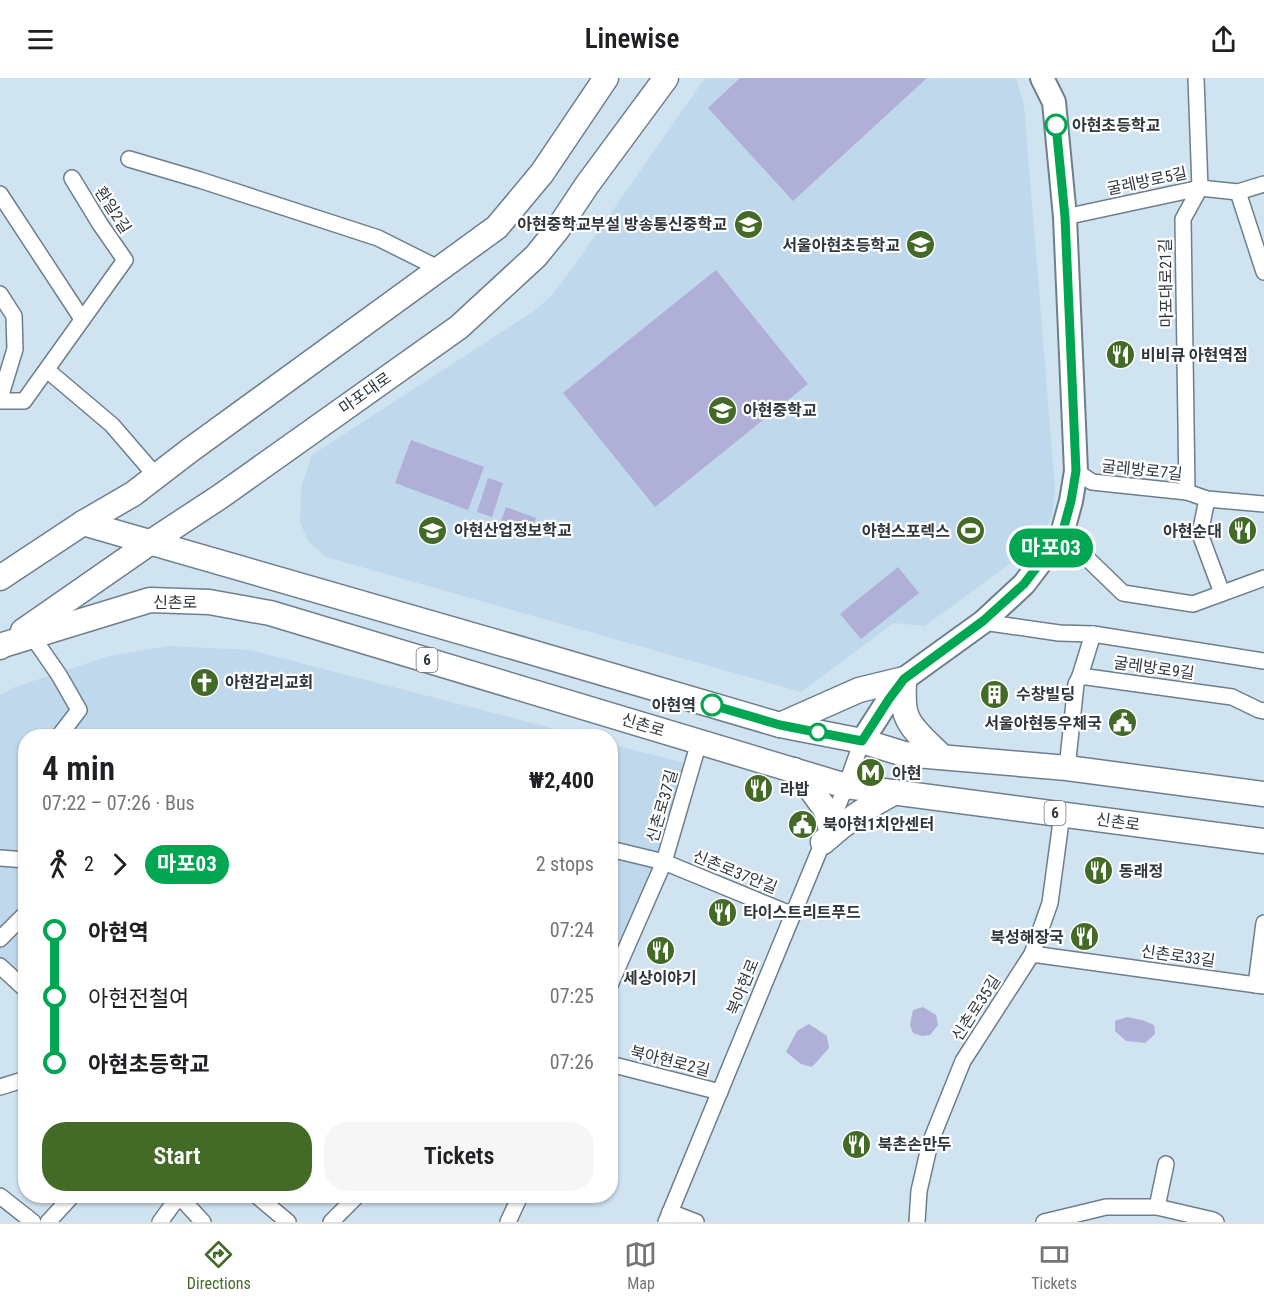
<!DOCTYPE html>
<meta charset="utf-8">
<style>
:root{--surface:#fff;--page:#f6f6f6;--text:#202124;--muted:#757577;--line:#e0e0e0;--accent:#436b27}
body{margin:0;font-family:"Roboto Condensed","Noto Sans KR",sans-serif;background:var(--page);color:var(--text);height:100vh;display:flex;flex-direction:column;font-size:22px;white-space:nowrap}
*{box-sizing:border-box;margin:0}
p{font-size:20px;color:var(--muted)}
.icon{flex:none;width:33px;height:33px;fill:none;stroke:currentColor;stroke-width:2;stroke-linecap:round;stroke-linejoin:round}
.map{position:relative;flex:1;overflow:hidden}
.drawer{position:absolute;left:18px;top:651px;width:600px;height:474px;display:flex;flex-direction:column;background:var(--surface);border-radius:24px;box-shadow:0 2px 4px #0004}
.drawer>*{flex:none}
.badge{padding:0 12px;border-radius:20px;font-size:21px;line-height:39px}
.map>.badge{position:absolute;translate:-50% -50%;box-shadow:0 0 0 3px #fff}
.legs{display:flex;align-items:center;gap:9px;height:66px;padding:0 24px;font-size:20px}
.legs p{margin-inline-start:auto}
.summary{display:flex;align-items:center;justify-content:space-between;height:102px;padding:0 24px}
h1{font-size:33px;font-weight:600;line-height:45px}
.button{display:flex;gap:12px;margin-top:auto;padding:12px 24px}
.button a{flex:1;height:69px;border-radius:24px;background:var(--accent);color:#fff;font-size:24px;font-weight:600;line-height:69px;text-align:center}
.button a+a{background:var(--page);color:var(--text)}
ul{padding:0 24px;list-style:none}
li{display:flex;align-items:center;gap:21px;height:66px;font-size:22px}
li i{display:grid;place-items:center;width:9px;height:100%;margin:0 8px;background:currentColor}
li i::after{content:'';width:15px;height:15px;margin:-8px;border:4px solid;border-radius:50%;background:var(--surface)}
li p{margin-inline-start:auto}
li:first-child i{background:linear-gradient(#0000 50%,currentColor 0)}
li:last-child i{background:linear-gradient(currentColor 50%,#0000 0)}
header{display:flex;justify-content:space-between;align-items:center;height:78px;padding:0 24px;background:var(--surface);font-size:27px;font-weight:600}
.dock{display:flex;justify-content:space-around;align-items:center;height:84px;border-top:2px solid var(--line);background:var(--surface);font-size:16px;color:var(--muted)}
.dock a{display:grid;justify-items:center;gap:3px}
.dock .on{color:var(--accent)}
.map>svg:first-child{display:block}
</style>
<header><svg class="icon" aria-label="menu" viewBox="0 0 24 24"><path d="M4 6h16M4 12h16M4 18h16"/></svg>Linewise<svg class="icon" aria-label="share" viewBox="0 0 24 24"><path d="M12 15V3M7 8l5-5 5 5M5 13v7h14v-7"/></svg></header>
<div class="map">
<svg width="1264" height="1144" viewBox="0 0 1264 1144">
<rect width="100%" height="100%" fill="#d0e3f1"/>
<g fill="#bfd8eb">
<path d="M 705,0 L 1016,0 L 1024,27 L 1055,410 L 1052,439 L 1035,467 L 925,548 L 894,545 L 801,614 L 326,479 L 308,463 L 300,444 L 301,410 L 312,377 L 534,233 L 552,217 L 566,199 Z"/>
<path d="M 168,568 L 250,572 L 582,658 L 26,658 L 25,912 L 0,888 L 0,617 L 15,609 L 109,578 Z"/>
<path d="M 610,666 L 692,687 L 618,889 L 610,887 Z"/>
</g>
<g fill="#afafd8">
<path d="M 740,0 L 927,0 L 793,123 L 708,30 Z"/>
<path d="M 716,192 L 808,306 L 655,429 L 563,315 Z"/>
<path d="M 411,362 L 484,389 L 468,432 L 395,405 Z"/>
<path d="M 488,400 L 503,405 L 492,439 L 477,434 Z"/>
<path d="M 506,429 L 536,440 L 530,457 L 500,446 Z"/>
<path d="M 898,489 L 919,515 L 861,561 L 840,536 Z"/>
<path d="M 923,929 L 936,937 L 938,947 L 930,957 L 922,958 L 913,955 L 910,947 L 913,932 Z"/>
<path d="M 1127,939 L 1142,942 L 1154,947 L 1155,956 L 1145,965 L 1126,963 L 1115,953 L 1115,943 Z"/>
<path d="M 809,946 L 827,958 L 829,970 L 812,989 L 801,986 L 786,974 L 797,953 Z"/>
</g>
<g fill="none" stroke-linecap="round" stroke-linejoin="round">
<defs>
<g id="street">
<path d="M 129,81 L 200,102 L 378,160 L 440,191"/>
<path d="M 1238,114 L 1264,194"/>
<path d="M 0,116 L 82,241"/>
<path d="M 1065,139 L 1200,110 L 1238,114 L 1264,106"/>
<path d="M 0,216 L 14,238 L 15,271 L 0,320"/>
<path d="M 47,292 L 112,347 L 156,398"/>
<path d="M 0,323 L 24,323 L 125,182 L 100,146 L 72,100"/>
<path d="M 1076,393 L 1092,404 L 1187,414 L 1207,421 L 1264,426"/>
<path d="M 1187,414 L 1183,141 L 1200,110 L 1196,0"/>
<path d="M 1207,421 L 1200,456 L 1222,515"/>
<path d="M 1062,456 L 1123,515 L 1193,526 L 1264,500"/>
<path d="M 983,544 L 1059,555 L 1093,556 L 1264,583"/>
<path d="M 1093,556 L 1080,598 L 1232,619 L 1259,632 L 1264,633"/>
<path d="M 32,558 L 59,597 L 79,632 L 59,658"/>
<path d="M 1067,690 L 1076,606 L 1080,598"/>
<path d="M 610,771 L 664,784 L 793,837"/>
<path d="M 0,780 L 26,782"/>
<path d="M 0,861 L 26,835"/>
<path d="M 1032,876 L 1264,908"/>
<path d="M 0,888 L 26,912"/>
<path d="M 610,907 L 664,784 L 699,664"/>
<path d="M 1256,907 L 1264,845"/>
<path d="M 610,986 L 720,1014"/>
<path d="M 0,1009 L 26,1001"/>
<path d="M 0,1118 L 33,1144"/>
<path d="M 179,1118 L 203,1144"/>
<path d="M 257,1118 L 288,1144"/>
<path d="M 1157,1129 L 1166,1086"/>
<path d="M 670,1134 L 696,1144"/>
<path d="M 48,1144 L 72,1118"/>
<path d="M 160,1144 L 179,1118"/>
<path d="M 331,1144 L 357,1118"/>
<path d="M 508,1144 L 520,1118"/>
<path d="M 666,1144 L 846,708 L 862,663"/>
<path d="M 917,1144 L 919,1113 L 930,1065 L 963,983 L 1032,876 L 1050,825 L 1062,736"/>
<path d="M 1044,1144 L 1106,1129 L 1157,1129 L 1213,1142 L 1216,1144"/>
</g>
<path id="secondary" d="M 862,663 L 889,621 L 904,601 L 983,544 L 1024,506 L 1062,456 L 1071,423 L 1076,393 L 1065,139 L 1054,24 L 1042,0"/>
<g id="primary">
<path d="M 83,445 L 531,574 L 780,647 L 862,663 L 904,676 L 1067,690 L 1264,716"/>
<path d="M 0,500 L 83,445 L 133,416 L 189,373 L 497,149 L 542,95 L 606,0"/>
<path d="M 23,553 L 151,464 L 221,418 L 459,249 L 536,178 L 557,152 L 587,107 L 666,0"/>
<path d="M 0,569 L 3,567 L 150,522 L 209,524 L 270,535 L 846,708 L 1264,763"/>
<path d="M 780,647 L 859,612 L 904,601 C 904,613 902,628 907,639 C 913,654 932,668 942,679"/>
<path d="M 794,692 L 813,714 L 826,732 L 830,748"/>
<path d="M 823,764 C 845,744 868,728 895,714"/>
</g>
</defs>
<use href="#street" stroke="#6e7f8c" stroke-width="18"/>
<use href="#secondary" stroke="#6e7f8c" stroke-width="26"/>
<use href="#primary" stroke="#6e7f8c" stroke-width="27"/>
<use href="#street" stroke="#fff" stroke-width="15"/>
<use href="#secondary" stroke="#fff" stroke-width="22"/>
<use href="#primary" stroke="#fff" stroke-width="24"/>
</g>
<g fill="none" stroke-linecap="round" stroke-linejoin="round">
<defs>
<path id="line-1" d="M 712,627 L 780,647 L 862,663 L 889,621 L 904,601 L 983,543 L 1024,506 L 1062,456 L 1071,423 L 1076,393 L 1065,139 L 1056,47"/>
</defs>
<use href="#line-1" stroke="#fff" stroke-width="14"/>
<use href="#line-1" stroke="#00a651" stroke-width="9"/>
</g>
<defs>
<symbol id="school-disc" viewBox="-11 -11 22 22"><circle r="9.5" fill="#436b27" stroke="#fff"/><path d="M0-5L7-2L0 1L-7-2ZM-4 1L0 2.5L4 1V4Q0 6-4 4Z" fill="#fff"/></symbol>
<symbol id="restaurant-disc" viewBox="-11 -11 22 22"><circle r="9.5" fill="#436b27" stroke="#fff"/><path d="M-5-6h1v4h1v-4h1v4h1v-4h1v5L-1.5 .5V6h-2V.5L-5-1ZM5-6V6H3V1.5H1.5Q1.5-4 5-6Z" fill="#fff"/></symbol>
<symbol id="stadium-disc" viewBox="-11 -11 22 22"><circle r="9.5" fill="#436b27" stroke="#fff"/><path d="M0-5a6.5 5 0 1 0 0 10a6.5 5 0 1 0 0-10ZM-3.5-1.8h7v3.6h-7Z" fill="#fff"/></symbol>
<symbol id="church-disc" viewBox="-11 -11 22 22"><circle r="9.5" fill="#436b27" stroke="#fff"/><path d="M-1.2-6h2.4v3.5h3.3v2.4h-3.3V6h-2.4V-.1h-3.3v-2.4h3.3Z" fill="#fff"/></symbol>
<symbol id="building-disc" viewBox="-11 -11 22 22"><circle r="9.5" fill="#436b27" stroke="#fff"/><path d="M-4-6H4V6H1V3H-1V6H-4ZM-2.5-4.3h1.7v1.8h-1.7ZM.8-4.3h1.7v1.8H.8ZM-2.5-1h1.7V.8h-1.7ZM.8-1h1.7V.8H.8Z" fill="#fff"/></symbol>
<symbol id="civic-disc" viewBox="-11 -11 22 22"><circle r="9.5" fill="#436b27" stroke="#fff"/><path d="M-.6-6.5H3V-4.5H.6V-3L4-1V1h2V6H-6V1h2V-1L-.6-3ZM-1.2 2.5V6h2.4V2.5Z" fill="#fff"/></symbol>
<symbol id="metro-disc" viewBox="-11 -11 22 22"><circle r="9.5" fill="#436b27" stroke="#fff"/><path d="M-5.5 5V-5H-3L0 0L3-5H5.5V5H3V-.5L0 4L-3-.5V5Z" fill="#fff"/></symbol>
</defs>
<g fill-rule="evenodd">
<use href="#school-disc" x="732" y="130" width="33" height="33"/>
<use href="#school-disc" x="904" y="150" width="33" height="33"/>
<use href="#restaurant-disc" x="1104" y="260" width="33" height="33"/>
<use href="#school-disc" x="706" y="316" width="33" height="33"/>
<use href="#school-disc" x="416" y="436" width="33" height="33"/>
<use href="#stadium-disc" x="954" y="436" width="33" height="33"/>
<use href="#restaurant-disc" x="1226" y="436" width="33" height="33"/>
<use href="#church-disc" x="188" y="588" width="33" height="33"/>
<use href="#building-disc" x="978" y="600" width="33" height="33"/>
<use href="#civic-disc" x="1106" y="628" width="33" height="33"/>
<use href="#metro-disc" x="854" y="678" width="33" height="33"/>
<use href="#restaurant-disc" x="742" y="694" width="33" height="33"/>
<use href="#civic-disc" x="786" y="730" width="33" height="33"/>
<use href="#restaurant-disc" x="1082" y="776" width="33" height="33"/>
<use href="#restaurant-disc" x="706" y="818" width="33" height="33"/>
<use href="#restaurant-disc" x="1068" y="842" width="33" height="33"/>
<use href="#restaurant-disc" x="644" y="856" width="33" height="33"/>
<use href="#restaurant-disc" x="840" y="1050" width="33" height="33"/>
</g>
<g fill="#fff" stroke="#00a651" stroke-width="3">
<circle cx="1056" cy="47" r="10"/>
<circle cx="712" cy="627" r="10"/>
<circle cx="818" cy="654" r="8"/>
</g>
<g text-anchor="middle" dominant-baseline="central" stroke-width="4.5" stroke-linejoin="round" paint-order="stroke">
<g fill="#fff" stroke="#6e7477" stroke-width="1.5">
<rect x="416.5" y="570" width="21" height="24" rx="4.5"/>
<rect x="1044.5" y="723" width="21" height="24" rx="4.5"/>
</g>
<g font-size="15" font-weight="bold" fill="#30383d">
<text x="427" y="582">6</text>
<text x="1055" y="735">6</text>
</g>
<g font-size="16" font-weight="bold" fill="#30383d" stroke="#fff" text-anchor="start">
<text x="1072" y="47">아현초등학교</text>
<text x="696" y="627" text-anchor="end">아현역</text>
</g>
<g font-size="16" fill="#30383d" stroke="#fff">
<text transform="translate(1147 103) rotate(-12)">굴레방로5길</text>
<text transform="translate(113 132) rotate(57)">환일2길</text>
<text transform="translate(1166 205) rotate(-91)">마포대로21길</text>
<text transform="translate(365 315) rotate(-35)">마포대로</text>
<text transform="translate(1142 392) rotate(6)">굴레방로7길</text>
<text x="175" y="524">신촌로</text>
<text transform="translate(1154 590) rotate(8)">굴레방로9길</text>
<text transform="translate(643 647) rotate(17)">신촌로</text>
<text transform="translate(662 728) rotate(-74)">신촌로37길</text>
<text transform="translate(1118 744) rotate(8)">신촌로</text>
<text transform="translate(735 794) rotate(22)">신촌로37안길</text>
<text transform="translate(1178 878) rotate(8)">신촌로33길</text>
<text transform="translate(743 909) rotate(-68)">북아현로</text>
<text transform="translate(976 930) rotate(-57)">신촌로35길</text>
<text transform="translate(670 983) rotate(14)">북아현로2길</text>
</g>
<g font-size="16" font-weight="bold" fill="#30383d" stroke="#fff" text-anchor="start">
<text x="727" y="146" text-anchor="end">아현중학교부설 방송통신중학교</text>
<text x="900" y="167" text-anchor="end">서울아현초등학교</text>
<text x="1141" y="277">비비큐 아현역점</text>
<text x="743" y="332">아현중학교</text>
<text x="454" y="452">아현산업정보학교</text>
<text x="950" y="453" text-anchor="end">아현스포렉스</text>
<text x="1222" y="453" text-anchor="end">아현순대</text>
<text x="225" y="604">아현감리교회</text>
<text x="1016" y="616">수창빌딩</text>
<text x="1102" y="645" text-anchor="end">서울아현동우체국</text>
<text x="892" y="695">아현</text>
<text x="780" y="711">라밥</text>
<text x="823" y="746">북아현1치안센터</text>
<text x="1119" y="793">동래정</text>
<text x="743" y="834">타이스트리트푸드</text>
<text x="1064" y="859" text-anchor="end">북성해장국</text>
<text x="660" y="900" text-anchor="middle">세상이야기</text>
<text x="878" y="1066">북촌손만두</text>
</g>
</g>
</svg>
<b class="badge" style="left:1051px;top:470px;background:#00a651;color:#fff">마포03</b>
<section class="drawer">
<div class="summary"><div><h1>4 min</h1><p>07:22 – 07:26 · Bus</p></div><b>₩2,400</b></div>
<div class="legs"><svg class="icon" aria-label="walk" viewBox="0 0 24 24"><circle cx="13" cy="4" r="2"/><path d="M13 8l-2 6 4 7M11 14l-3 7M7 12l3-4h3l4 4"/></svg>2<svg class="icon" aria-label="forward" viewBox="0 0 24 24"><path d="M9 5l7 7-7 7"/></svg><b class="badge" style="background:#00a651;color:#fff">마포03</b><p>2 stops</p></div>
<ul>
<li><i style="color:#00a651"></i><b>아현역</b><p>07:24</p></li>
<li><i style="color:#00a651"></i><span>아현전철여</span><p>07:25</p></li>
<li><i style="color:#00a651"></i><b>아현초등학교</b><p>07:26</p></li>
</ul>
<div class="button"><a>Start</a><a>Tickets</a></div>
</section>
</div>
<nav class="dock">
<a class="on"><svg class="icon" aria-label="directions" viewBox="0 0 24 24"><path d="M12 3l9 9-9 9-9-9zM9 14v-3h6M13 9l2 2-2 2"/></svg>Directions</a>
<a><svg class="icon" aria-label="map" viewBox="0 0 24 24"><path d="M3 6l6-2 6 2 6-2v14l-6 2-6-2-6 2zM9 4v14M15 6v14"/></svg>Map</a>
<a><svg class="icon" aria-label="tickets" viewBox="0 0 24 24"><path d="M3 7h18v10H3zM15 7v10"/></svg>Tickets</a>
</nav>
